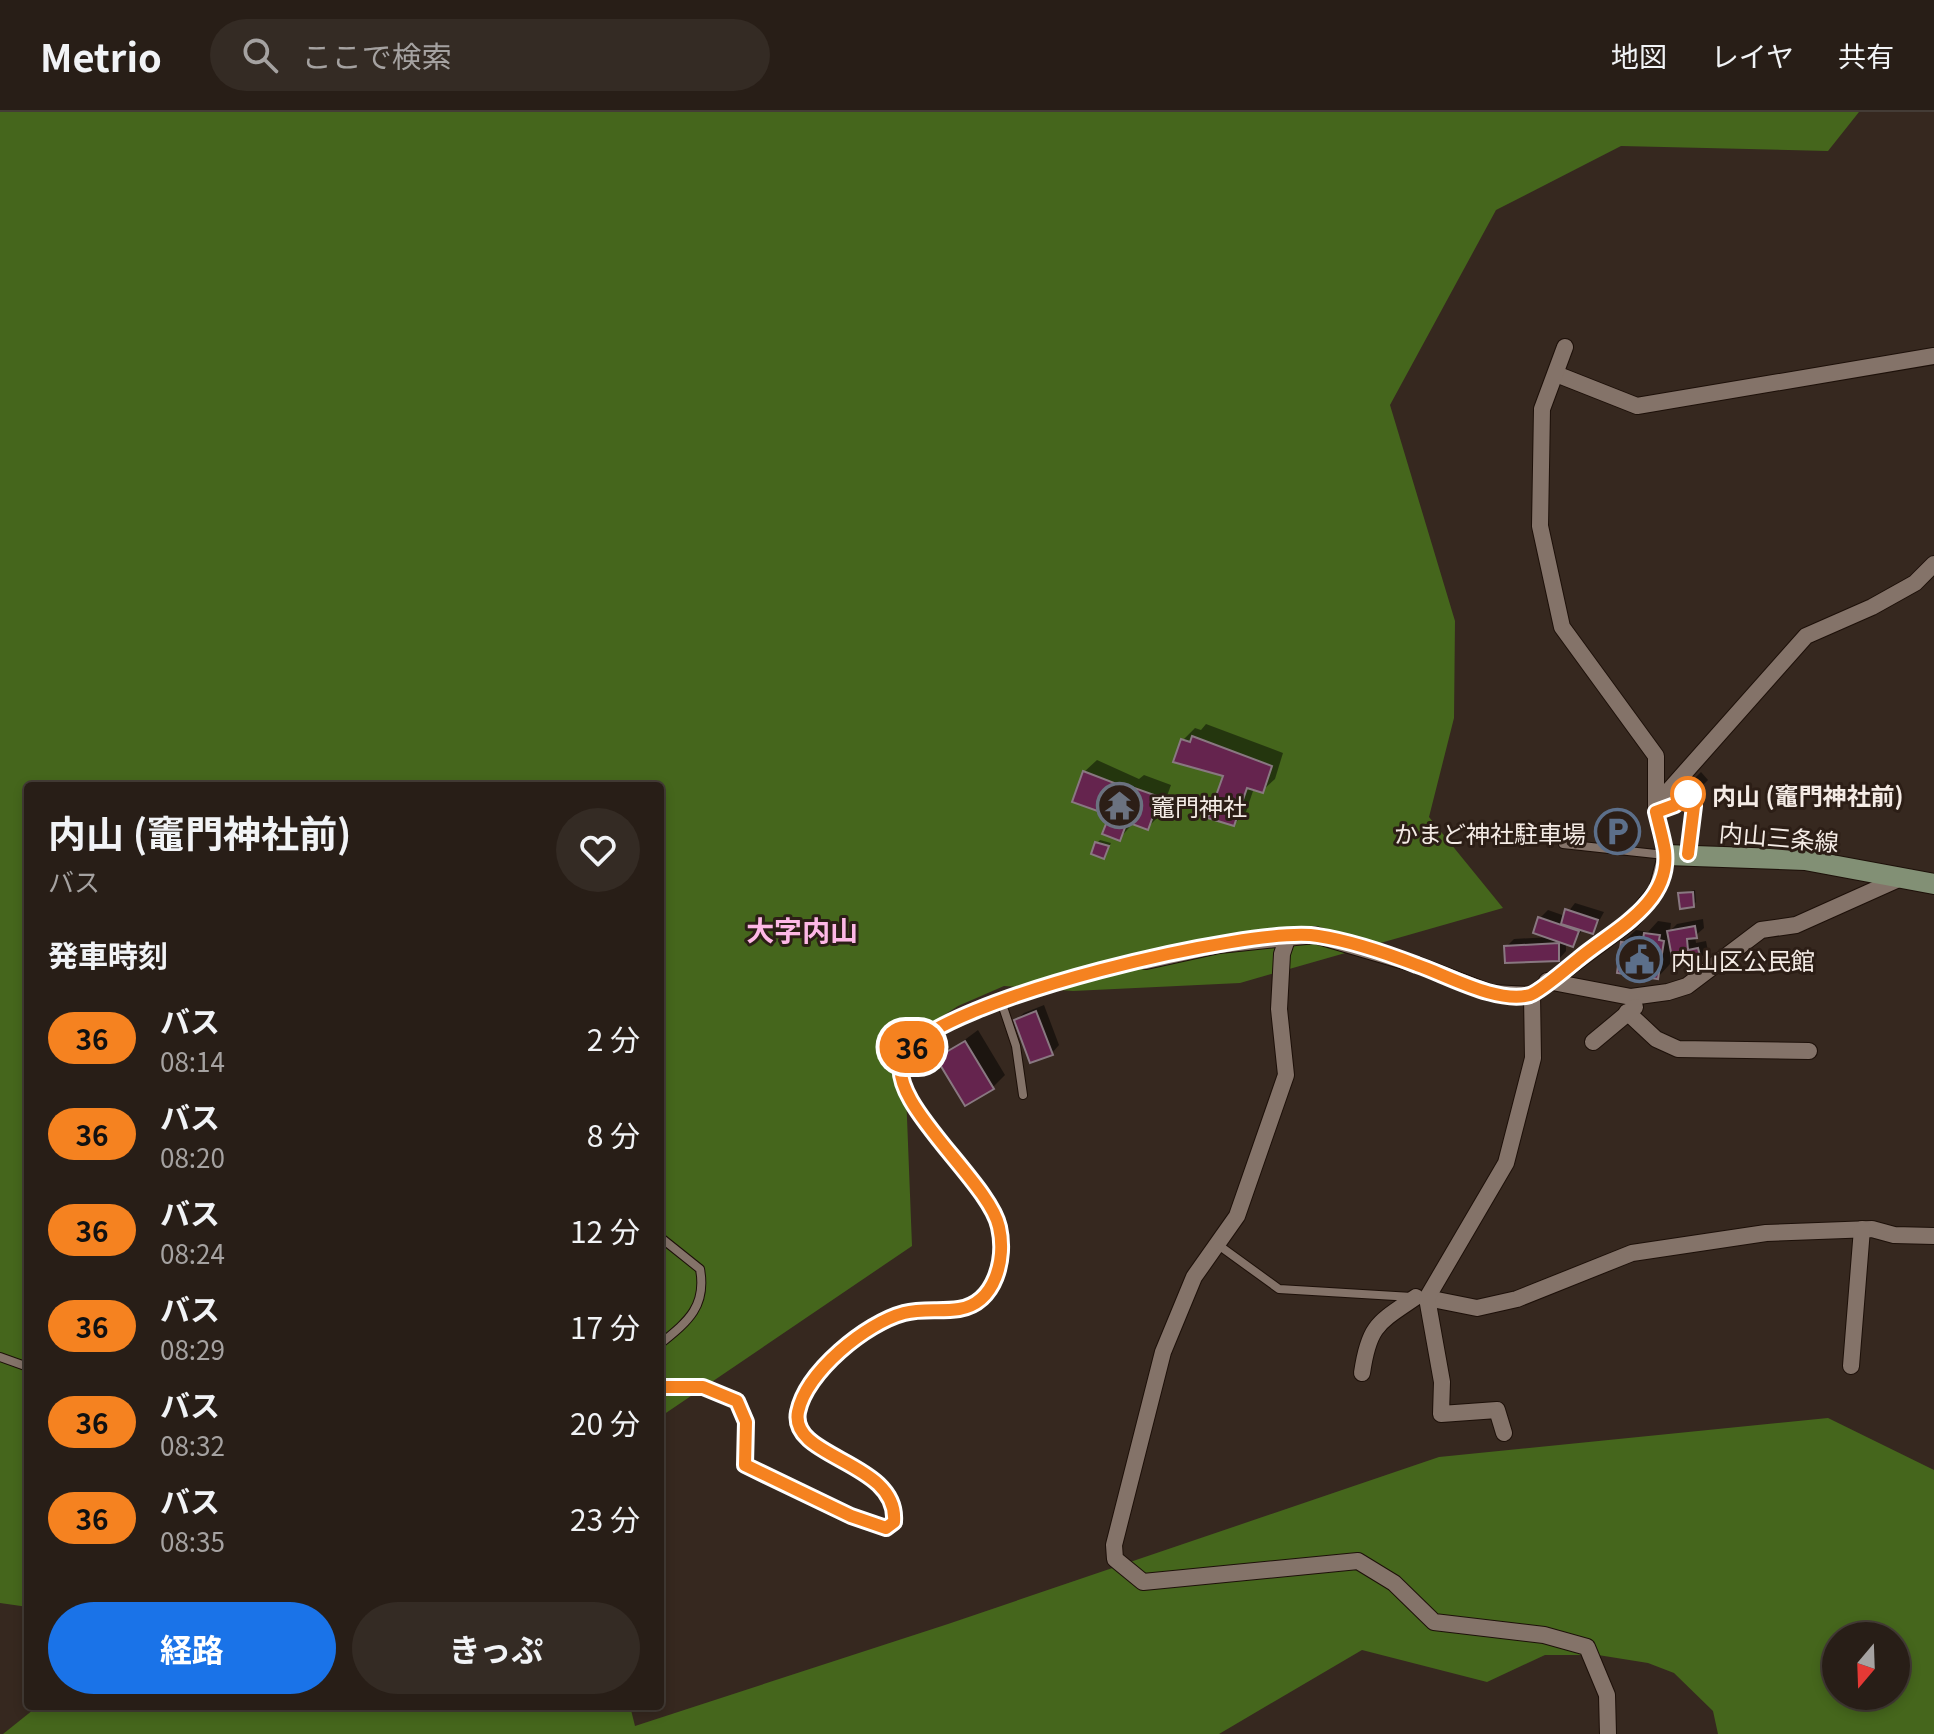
<!DOCTYPE html>
<html lang="ja">
<meta charset="utf-8">
<style>
:root{--surface:#281e17;--page:#342b24;--text:#f1f3f6;--muted:#a5a2a1;--line:#443c36;--accent:#1a73e8}
body{margin:0;font-family:Georgia,"Noto Sans JP",serif;background:var(--page);color:var(--text);height:100vh;display:flex;flex-direction:column;font-size:30px;white-space:nowrap}
*{box-sizing:border-box;margin:0}
p{font-size:26px;color:var(--muted)}
.icon{flex:none;width:44px;height:44px;fill:none;stroke:currentColor;stroke-width:2;stroke-linecap:round;stroke-linejoin:round}
.map{position:relative;flex:1;overflow:hidden}
.panel{position:absolute;left:24px;top:670px;width:640px;height:928px;display:flex;flex-direction:column;background:var(--surface);border-radius:8px;box-shadow:0 4px 12px #0003,0 0 0 2px var(--line)}
.panel>*{flex:none}
.badge{padding:0 16px;border-radius:26px;font-size:28px;line-height:52px}
.needle{width:52px;rotate:199deg}
.fabs{position:absolute;left:1822px;top:1510px;display:grid;gap:16px}
.fabs a{display:grid;place-items:center;width:88px;height:88px;border-radius:50%;background:var(--surface);box-shadow:0 4px 12px #0003,0 0 0 2px var(--line);font-size:40px}
.map>.badge{position:absolute;translate:-50% -50%;box-shadow:0 0 0 4px #fff}
h2{padding:0 24px;font-size:30px;line-height:72px}
.round{display:grid;place-items:center;flex:none;width:84px;height:84px;border-radius:42px;background:var(--page)}
.overview{display:flex;align-items:center;justify-content:space-between;height:136px;padding:0 24px}
h1{font-size:38px;font-weight:700;line-height:60px}
.action{display:flex;gap:16px;margin-top:auto;padding:16px 24px}
.action a{flex:1;height:92px;border-radius:48px;background:var(--accent);color:#fff;font-size:32px;font-weight:700;line-height:92px;text-align:center}
.action a+a{background:var(--page);color:var(--text)}
ul{padding:0;list-style:none}
li{display:flex;align-items:center;gap:24px;height:96px;padding:0 24px}
li div{flex:1}
li b{display:block;font-size:30px}
li em{font-style:normal}
li .badge{min-width:88px;font-weight:700;text-align:center}
header{display:flex;align-items:center;gap:48px;box-sizing:border-box;height:112px;padding:0 40px;background:var(--surface);border-bottom:2px solid var(--line)}
header strong{font-size:38px}
nav{display:flex;gap:44px;margin-inline-start:auto;font-size:28px}
.search{width:560px;height:72px;background:var(--page);display:flex;align-items:center;gap:20px;box-sizing:border-box;padding:0 28px;border-radius:44px;color:var(--muted);font-size:30px}
.map>svg:first-child{display:block}
</style>
<header>
<strong>Metrio</strong>
<div class="search"><svg class="icon" aria-label="search" viewBox="0 0 24 24"><circle cx="10" cy="10" r="6"/><path d="M15 15l6 6"/></svg>ここで検索</div>
<nav><a>地図</a><a>レイヤ</a><a>共有</a></nav>
</header>
<div class="map">
<svg width="1934" height="1622" viewBox="0 0 1934 1622">
<rect width="100%" height="100%" fill="#36281f"/>
<g fill="#45661c" fill-rule="evenodd">
<path d="M 0,0 L 1859,0 L 1828,39 L 1621,34 L 1496,98 L 1390,293 L 1455,509 L 1454,606 L 1429,705 L 1503,796 L 1240,871 L 1073,879 L 1004,874 L 958,894 L 904,929 L 912,1134 L 660,1305 L 660,674 L 28,674 L 28,1495 L 0,1491 Z"/>
<path d="M 1828,1306 L 1934,1358 L 1934,1622 L 1718,1622 L 1713,1599 L 1674,1561 L 1648,1551 L 1598,1543 L 1545,1543 L 1487,1570 L 1362,1538 L 1219,1622 L 3,1622 L 38,1594 L 630,1594 L 635,1614 L 948,1512 L 1439,1345 ZM 1836,1524 L 1896,1524 L 1896,1584 L 1836,1584 Z"/>
</g>
<g fill="#0007">
<path d="M 1206,612 L 1283,641 L 1275,667 L 1262,679 L 1254,676 L 1246,700 L 1234,712 L 1226,662 L 1183,628 L 1195,616 L 1201,618 Z"/>
<path d="M 1097,648 L 1139,667 L 1144,663 L 1171,673 L 1160,703 L 1148,715 L 1134,710 L 1120,726 L 1116,698 L 1084,660 Z"/>
<path d="M 1701,660 L 1708,668 L 1700,676 L 1693,668 Z"/>
<path d="M 1100,728 L 1111,731 L 1104,745 L 1097,731 Z"/>
<path d="M 1695,778 L 1696,790 L 1693,793 L 1680,782 Z"/>
<path d="M 1575,791 L 1604,800 L 1593,820 L 1583,817 L 1573,832 L 1566,830 L 1566,839 L 1559,847 L 1506,835 L 1514,827 L 1551,825 L 1540,806 L 1548,798 L 1565,804 Z"/>
<path d="M 1703,807 L 1704,816 L 1695,824 L 1696,831 L 1706,829 L 1708,839 L 1700,846 L 1672,840 L 1670,852 L 1658,865 L 1623,830 L 1636,818 L 1648,820 L 1658,809 L 1671,811 L 1670,819 L 1677,812 Z"/>
<path d="M 1044,893 L 1059,933 L 1052,941 L 1016,908 L 1024,901 Z"/>
<path d="M 978,918 L 1005,963 L 993,975 L 939,947 Z"/>
</g>
<g fill="#65244e" stroke="#897881" stroke-width="2">
<path d="M 1192,624 L 1272,654 L 1263,681 L 1247,676 L 1234,714 L 1208,706 L 1223,664 L 1173,650 L 1181,627 L 1190,630 Z"/>
<path d="M 1083,659 L 1117,672 L 1116,675 L 1128,679 L 1129,674 L 1160,685 L 1148,718 L 1127,710 L 1120,729 L 1102,722 L 1110,702 L 1114,699 L 1108,697 L 1106,702 L 1072,690 Z"/>
<path d="M 1095,730 L 1109,734 L 1104,747 L 1091,742 Z"/>
<path d="M 1693,780 L 1694,795 L 1680,797 L 1678,781 Z"/>
<path d="M 1565,797 L 1598,808 L 1593,822 L 1561,812 Z"/>
<path d="M 1538,805 L 1579,819 L 1573,835 L 1533,821 Z"/>
<path d="M 1695,814 L 1697,826 L 1687,827 L 1688,838 L 1698,836 L 1701,848 L 1673,851 L 1667,819 Z"/>
<path d="M 1644,821 L 1660,823 L 1659,828 L 1664,829 L 1658,867 L 1617,861 L 1621,830 L 1642,833 Z"/>
<path d="M 1559,831 L 1559,849 L 1505,851 L 1504,834 Z"/>
<path d="M 1036,899 L 1053,943 L 1030,951 L 1014,908 Z"/>
<path d="M 965,929 L 994,977 L 965,994 L 936,946 Z"/>
</g>
<g fill="none" stroke-linecap="round" stroke-linejoin="round">
<defs>
<g id="service">
<path d="M 1657,700 L 1675,693 L 1688,682 L 1694,694 L 1688,741"/>
<path d="M 1563,732 L 1665,743"/>
<path d="M 1001,889 L 1016,934 L 1023,983"/>
<path d="M 660,1125 L 700,1157 C 707,1195 687,1210 660,1232"/>
<path d="M 1217,1132 L 1279,1177 L 1412,1185"/>
<path d="M 0,1245 L 28,1255"/>
<path d="M 660,1275 L 703,1275 L 737,1289 L 746,1310 L 745,1353 L 871,1413 L 886,1416 L 894,1410 C 899,1348 803,1355 798,1307 C 793,1268 867,1215 899,1202 C 926,1191 971,1209 990,1180 C 1053,1083 866,1000 905,942 C 935,896 1092,862 1145,849"/>
</g>
<g id="minor">
<path d="M 1556,262 L 1637,294 L 1934,244"/>
<path d="M 1656,693 L 1806,524 L 1872,495 L 1915,471 L 1934,452"/>
<path d="M 1288,824 L 1282,842 L 1279,897 L 1286,963 L 1237,1104 L 1194,1165 L 1163,1240 L 1114,1433 L 1115,1447 L 1143,1470 L 1358,1449 L 1394,1471 L 1434,1510 L 1544,1523 L 1587,1535 L 1607,1583 L 1608,1622"/>
<path d="M 1146,849 L 1219,833 L 1315,823 L 1418,853 L 1491,881 L 1532,883 L 1631,809 L 1657,778 L 1666,743 L 1656,700 L 1656,644 L 1562,515 L 1540,414 L 1542,297 L 1565,235"/>
<path d="M 1547,869 L 1631,885 L 1668,880 L 1687,874 L 1761,818 L 1796,813 L 1901,766"/>
<path d="M 1627,900 L 1656,927 L 1678,937 L 1809,939"/>
<path d="M 1593,930 L 1635,895"/>
<path d="M 1427,1186 L 1477,1196 L 1517,1187 L 1632,1141 L 1766,1121 L 1872,1117 L 1894,1123 L 1934,1124"/>
<path d="M 1851,1254 L 1862,1117"/>
<path d="M 1362,1261 C 1369,1213 1378,1211 1416,1185"/>
<path d="M 1504,1321 L 1497,1298 L 1441,1302 L 1442,1270 L 1427,1186 L 1506,1051 L 1533,946 L 1532,883"/>
</g>
<path id="secondary" d="M 1666,743 L 1805,748 L 1934,772"/>
</defs>
<use href="#service" stroke="#1d1009" stroke-width="10"/>
<use href="#minor" stroke="#1d1009" stroke-width="18"/>
<use href="#secondary" stroke="#1d1009" stroke-width="22"/>
<use href="#service" stroke="#847369" stroke-width="8"/>
<use href="#minor" stroke="#847369" stroke-width="16"/>
<use href="#secondary" stroke="#829075" stroke-width="20"/>
</g>
<g fill="none" stroke-linecap="round" stroke-linejoin="round">
<defs>
<path id="line" d="M 660,1275 L 703,1275 L 737,1289 L 746,1310 L 745,1353 L 851,1404 L 886,1416 L 894,1410 C 899,1349 789,1347 798,1300 C 806,1260 866,1211 904,1201 C 923,1196 941,1200 959,1197 C 996,1191 1006,1146 999,1115 C 989,1068 877,983 905,942 C 940,887 1253,813 1318,824 C 1351,829 1386,841 1417,853 C 1447,863 1497,892 1530,883 C 1540,880 1571,853 1581,845 C 1614,818 1671,791 1665,739 C 1663,726 1659,713 1656,700 L 1675,693 L 1688,682 L 1694,694 L 1688,742"/>
</defs>
<use href="#line" stroke="#fff" stroke-width="18"/>
<use href="#line" stroke="#f58220" stroke-width="12"/>
</g>
<defs>
<symbol id="temple-ring" viewBox="-11 -11 22 22"><circle r="9.5" fill="#2c1e16" stroke="#6b7280" stroke-width="1.5"/><path d="M0-6L5-2H3V0L6.5 2.5H4V6H1.5V3h-3V6H-4V2.5H-6.5L-3 0V-2H-5Z" fill="#6b7280"/></symbol>
<symbol id="parking-ring" viewBox="-11 -11 22 22"><circle r="9.5" fill="#2c1e16" stroke="#5c6f8a" stroke-width="1.5"/><path d="M-3.5-5.5H1a3.5 3.5 0 0 1 0 7H-1V5.5H-3.5ZM-1-3.4V-.6H.8a1.4 1.4 0 0 0 0-2.8Z" fill="#5c6f8a"/></symbol>
<symbol id="civic-ring" viewBox="-11 -11 22 22"><circle r="9.5" fill="#2c1e16" stroke="#5c6f8a" stroke-width="1.5"/><path d="M-.6-6.5H3V-4.5H.6V-3L4-1V1h2V6H-6V1h2V-1L-.6-3ZM-1.2 2.5V6h2.4V2.5Z" fill="#5c6f8a"/></symbol>
</defs>
<g fill-rule="evenodd">
<use href="#temple-ring" x="1094" y="668" width="51" height="51"/>
<use href="#parking-ring" x="1592" y="694" width="51" height="51"/>
<use href="#civic-ring" x="1614" y="822" width="51" height="51"/>
</g>
<circle fill="#fff" stroke="#f58220" stroke-width="4" cx="1688" cy="682" r="16"/>
<g text-anchor="middle" dominant-baseline="central" stroke-width="6" stroke-linejoin="round" paint-order="stroke">
<g font-size="24" font-weight="bold" fill="#f4ebe5" stroke="#2c1e16" text-anchor="start">
<text x="1712" y="682">内山 (竈門神社前)</text>
</g>
<g font-size="24" fill="#f4ebe5" stroke="#2c1e16" text-anchor="start">
<text x="1151" y="693">竈門神社</text>
<text x="1586" y="720" text-anchor="end">かまど神社駐車場</text>
<text x="1671" y="847">内山区公民館</text>
</g>
<g font-size="24" fill="#f4ebe5" stroke="#2c1e16">
<text transform="translate(1779 724) rotate(5)">内山三条線</text>
</g>
<g font-size="28" font-weight="bold" fill="#feb8e6" stroke="#2c1e16">
<text x="802" y="817">大字内山</text>
</g>
</g>
</svg>
<div class="fabs">
<a><svg class="needle" viewBox="-14 -14 28 28"><path d="M0-13l5 13h-10z" fill="#e53935"/><path d="M0 13l5-13h-10z" fill="#a5a2a1"/></svg></a>
</div>
<b class="badge" style="left:912px;top:935px;background:#f58220;color:#111">36</b>
<section class="panel">
<div class="overview"><div><h1>内山 (竈門神社前)</h1><p>バス</p></div><a class="round"><svg class="icon" aria-label="heart" viewBox="0 0 24 24"><path d="M12 20l-8-8c-3-5 5-10 8-4 3-6 11-1 8 4z"/></svg></a></div>
<h2>発車時刻</h2>
<ul>
<li><span class="badge" style="background:#f58220;color:#111">36</span><div><b>バス</b><p>08:14</p></div><em>2 分</em></li>
<li><span class="badge" style="background:#f58220;color:#111">36</span><div><b>バス</b><p>08:20</p></div><em>8 分</em></li>
<li><span class="badge" style="background:#f58220;color:#111">36</span><div><b>バス</b><p>08:24</p></div><em>12 分</em></li>
<li><span class="badge" style="background:#f58220;color:#111">36</span><div><b>バス</b><p>08:29</p></div><em>17 分</em></li>
<li><span class="badge" style="background:#f58220;color:#111">36</span><div><b>バス</b><p>08:32</p></div><em>20 分</em></li>
<li><span class="badge" style="background:#f58220;color:#111">36</span><div><b>バス</b><p>08:35</p></div><em>23 分</em></li>
</ul>
<div class="action"><a>経路</a><a>きっぷ</a></div>
</section>
</div>
